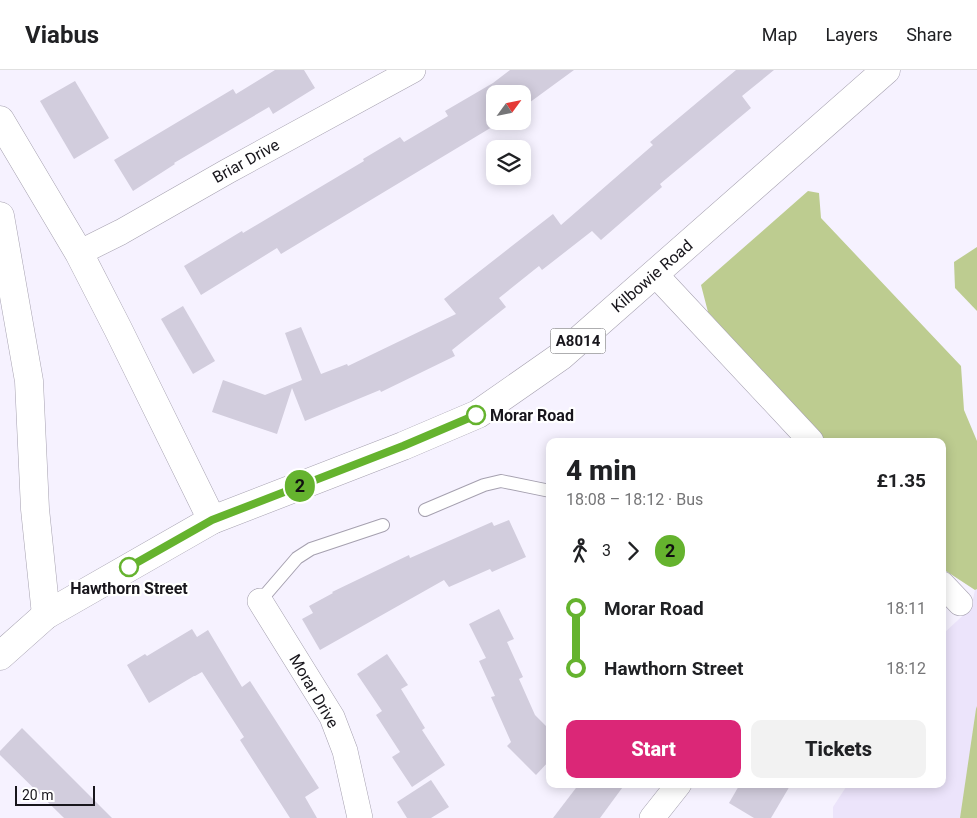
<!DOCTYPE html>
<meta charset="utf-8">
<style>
:root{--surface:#fff;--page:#f2f2f2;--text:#202124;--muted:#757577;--line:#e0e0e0;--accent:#db2777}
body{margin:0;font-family:Roboto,sans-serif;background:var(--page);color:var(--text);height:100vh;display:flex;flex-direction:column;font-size:19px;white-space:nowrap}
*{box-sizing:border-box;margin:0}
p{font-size:16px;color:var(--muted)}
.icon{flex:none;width:28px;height:28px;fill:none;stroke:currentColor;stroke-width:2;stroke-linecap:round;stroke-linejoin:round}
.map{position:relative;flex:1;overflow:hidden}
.sheet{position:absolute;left:546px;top:368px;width:400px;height:350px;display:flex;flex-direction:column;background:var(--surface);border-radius:10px;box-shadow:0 2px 12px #0003}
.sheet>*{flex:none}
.badge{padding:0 10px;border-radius:16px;font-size:18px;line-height:32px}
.needle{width:32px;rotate:57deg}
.fabs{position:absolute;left:486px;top:15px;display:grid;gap:10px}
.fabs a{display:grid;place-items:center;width:45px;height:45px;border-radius:10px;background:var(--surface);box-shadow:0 2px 12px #0003;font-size:25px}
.scale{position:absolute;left:15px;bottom:12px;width:80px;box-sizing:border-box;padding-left:5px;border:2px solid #18161c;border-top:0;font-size:14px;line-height:18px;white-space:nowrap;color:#18161c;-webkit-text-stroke:4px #fff;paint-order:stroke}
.map>.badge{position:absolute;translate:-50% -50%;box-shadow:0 0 0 2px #fff}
.legs{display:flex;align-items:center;gap:8px;height:55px;padding:0 20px;font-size:16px}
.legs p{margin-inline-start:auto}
.headline{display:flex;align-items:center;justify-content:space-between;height:85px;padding:0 20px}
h1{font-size:28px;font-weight:800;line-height:38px}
.action{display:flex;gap:10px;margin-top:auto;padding:10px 20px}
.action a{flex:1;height:58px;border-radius:10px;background:var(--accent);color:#fff;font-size:20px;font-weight:800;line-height:58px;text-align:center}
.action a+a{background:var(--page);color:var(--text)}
ul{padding:0 20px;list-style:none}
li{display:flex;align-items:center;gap:18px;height:60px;font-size:19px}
li i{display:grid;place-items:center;width:8px;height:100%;margin:0 6px;background:currentColor}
li i::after{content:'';width:12px;height:12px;margin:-6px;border:4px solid;border-radius:50%;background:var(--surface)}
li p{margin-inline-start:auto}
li:first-child i{background:linear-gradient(#0000 50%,currentColor 0)}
li:last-child i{background:linear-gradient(currentColor 50%,#0000 0)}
header{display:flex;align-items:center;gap:30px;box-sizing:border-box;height:70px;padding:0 25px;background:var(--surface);border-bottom:1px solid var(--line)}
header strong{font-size:24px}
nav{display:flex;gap:28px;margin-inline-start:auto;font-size:18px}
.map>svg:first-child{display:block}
</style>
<header>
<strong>Viabus</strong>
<nav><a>Map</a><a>Layers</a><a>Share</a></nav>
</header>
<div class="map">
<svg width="977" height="748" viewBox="0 0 977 748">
<rect width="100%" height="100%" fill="#f6f2ff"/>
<path fill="#ece4fb" d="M 977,519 L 977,748 L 833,748 L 833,737 L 848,714 L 942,714 L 943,564 L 971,538 L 975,520 Z"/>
<g fill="#bdcc90">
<path d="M 808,121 L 819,123 L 821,148 L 961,296 L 964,340 L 977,371 L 977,519 L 975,520 L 946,501 L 943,497 L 942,371 L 826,371 L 708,242 L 701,215 Z"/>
<path d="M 977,177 L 977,241 L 955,218 L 954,192 Z"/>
<path d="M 977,636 L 977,748 L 960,748 L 976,639 Z"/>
</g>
<g fill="#d2cddd">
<path d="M 275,0 L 304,0 L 315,18 L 273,44 L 269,37 L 174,93 L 175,94 L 133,121 L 114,90 L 233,19 L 236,24 Z"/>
<path d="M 510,0 L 574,0 L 522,38 L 522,24 L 495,24 L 495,51 L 502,51 L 281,184 L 277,178 L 201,225 L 184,196 L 242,161 L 243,163 L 364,91 L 363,89 L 400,67 L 404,72 L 448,46 L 445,41 L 493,13 Z"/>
<path d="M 736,0 L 774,0 L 742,26 L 751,38 L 660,114 L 662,117 L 601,170 L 592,161 L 542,200 L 539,196 L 499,228 L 506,237 L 452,280 L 455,286 L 381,322 L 380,320 L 305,351 L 292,318 L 277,364 L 212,342 L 223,310 L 265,325 L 302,310 L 285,263 L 301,257 L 321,304 L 347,294 L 348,296 L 456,244 L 444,229 L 553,144 L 561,155 L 653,75 L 650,72 Z"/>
<path d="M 75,11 L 109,68 L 74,89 L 40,31 Z"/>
<path d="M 183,236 L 215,291 L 193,304 L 161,249 Z"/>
<path d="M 509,450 L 526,487 L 492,502 L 490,499 L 449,517 L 444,510 L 320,580 L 302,549 L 313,543 L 309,536 L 333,523 L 332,522 L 409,485 L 410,488 L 492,452 L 494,456 Z"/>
<path d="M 499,539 L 514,569 L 507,572 L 523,607 L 519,609 L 535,645 L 550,660 L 550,690 L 536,705 L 507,676 L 511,672 L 491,627 L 495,626 L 479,591 L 486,588 L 469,554 Z"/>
<path d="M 192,559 L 197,567 L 208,560 L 242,617 L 250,611 L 274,648 L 319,718 L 305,727 L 317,748 L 290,748 L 240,670 L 244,667 L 202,602 L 195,606 L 194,606 L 149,633 L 127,595 L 145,584 L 147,586 Z"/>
<path d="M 387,584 L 408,615 L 401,619 L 425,658 L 422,660 L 445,695 L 412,717 L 392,687 L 400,682 L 376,645 L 382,641 L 357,604 Z"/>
<path d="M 22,658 L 112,748 L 64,748 L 0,685 L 0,681 Z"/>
<path d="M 431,710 L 449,737 L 431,748 L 407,748 L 397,732 Z"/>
<path d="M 579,714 L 625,714 L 600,748 L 553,748 Z"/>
<path d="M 740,714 L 791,714 L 771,748 L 754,748 L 729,733 Z"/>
</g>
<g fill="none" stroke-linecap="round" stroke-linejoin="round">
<defs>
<g id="lane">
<path d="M 425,440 L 484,415 L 501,411 L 550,421"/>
<path d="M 260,531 L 297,488 L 311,479 L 383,455"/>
</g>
<g id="street">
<path d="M 79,183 L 121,162 L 228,101 L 413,0"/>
<path d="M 654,203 L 811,371"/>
<path d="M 942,514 L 960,533"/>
<path d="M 260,531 L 332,647 L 345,681 L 360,748"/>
<path d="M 652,748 L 679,714"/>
</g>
<g id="secondary">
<path d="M 0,50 L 79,183 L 118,259 L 212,450"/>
<path d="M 0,146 L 29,311 L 35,439 L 46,545"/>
</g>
<path id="primary" d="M 0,586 L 46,545 L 212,450 L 403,376 L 478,344 L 561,286 L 886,0"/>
</defs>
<use href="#lane" stroke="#a5a0af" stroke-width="14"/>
<use href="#street" stroke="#a5a0af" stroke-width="26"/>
<use href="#secondary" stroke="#a5a0af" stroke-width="29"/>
<use href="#primary" stroke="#a5a0af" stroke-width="29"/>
<use href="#lane" stroke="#fff" stroke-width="12"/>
<use href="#street" stroke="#fff" stroke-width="25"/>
<use href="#secondary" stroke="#fff" stroke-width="28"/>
<use href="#primary" stroke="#fff" stroke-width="28"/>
</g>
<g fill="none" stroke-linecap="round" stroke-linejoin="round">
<defs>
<path id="line-1" d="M 129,497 L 212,450 L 403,376 L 476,345"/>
</defs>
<use href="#line-1" stroke="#fff" stroke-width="11"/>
<use href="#line-1" stroke="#65b32e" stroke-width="8"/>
</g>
<g fill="#fff" stroke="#65b32e" stroke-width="2.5">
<circle cx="476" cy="345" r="9"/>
<circle cx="129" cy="497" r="9"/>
</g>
<g text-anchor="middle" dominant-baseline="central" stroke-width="4.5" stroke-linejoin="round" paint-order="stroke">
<rect fill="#fff" stroke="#5d5c60" stroke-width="1" x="550.5" y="258.5" width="55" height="25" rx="4"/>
<g font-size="15" font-weight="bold" fill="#18161c">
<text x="578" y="271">A8014</text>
</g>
<g font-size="16" fill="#18161c" stroke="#fff">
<text transform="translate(246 91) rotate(-29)">Briar Drive</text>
<text transform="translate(652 206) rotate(-41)">Kilbowie Road</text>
<text transform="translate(314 621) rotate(60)">Morar Drive</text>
</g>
<g font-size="16" font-weight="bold" fill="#18161c" stroke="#fff" text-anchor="start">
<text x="490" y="345">Morar Road</text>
<text x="129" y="518" text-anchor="middle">Hawthorn Street</text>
</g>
</g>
</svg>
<div class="fabs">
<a><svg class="needle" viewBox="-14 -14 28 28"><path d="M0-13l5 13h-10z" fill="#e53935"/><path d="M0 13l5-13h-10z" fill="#757577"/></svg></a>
<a><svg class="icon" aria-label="layers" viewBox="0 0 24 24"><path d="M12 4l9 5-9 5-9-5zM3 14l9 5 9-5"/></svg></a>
</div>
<div class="scale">20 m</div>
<b class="badge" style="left:300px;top:416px;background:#65b32e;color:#111">2</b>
<section class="sheet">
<div class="headline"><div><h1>4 min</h1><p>18:08 – 18:12 · Bus</p></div><b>£1.35</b></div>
<div class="legs"><svg class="icon" aria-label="walk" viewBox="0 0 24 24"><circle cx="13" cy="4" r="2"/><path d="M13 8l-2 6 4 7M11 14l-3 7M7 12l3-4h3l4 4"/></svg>3<svg class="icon" aria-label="forward" viewBox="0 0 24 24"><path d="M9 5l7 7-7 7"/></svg><b class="badge" style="background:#65b32e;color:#111">2</b></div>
<ul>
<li><i style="color:#65b32e"></i><b>Morar Road</b><p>18:11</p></li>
<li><i style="color:#65b32e"></i><b>Hawthorn Street</b><p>18:12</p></li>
</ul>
<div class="action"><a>Start</a><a>Tickets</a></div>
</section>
</div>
